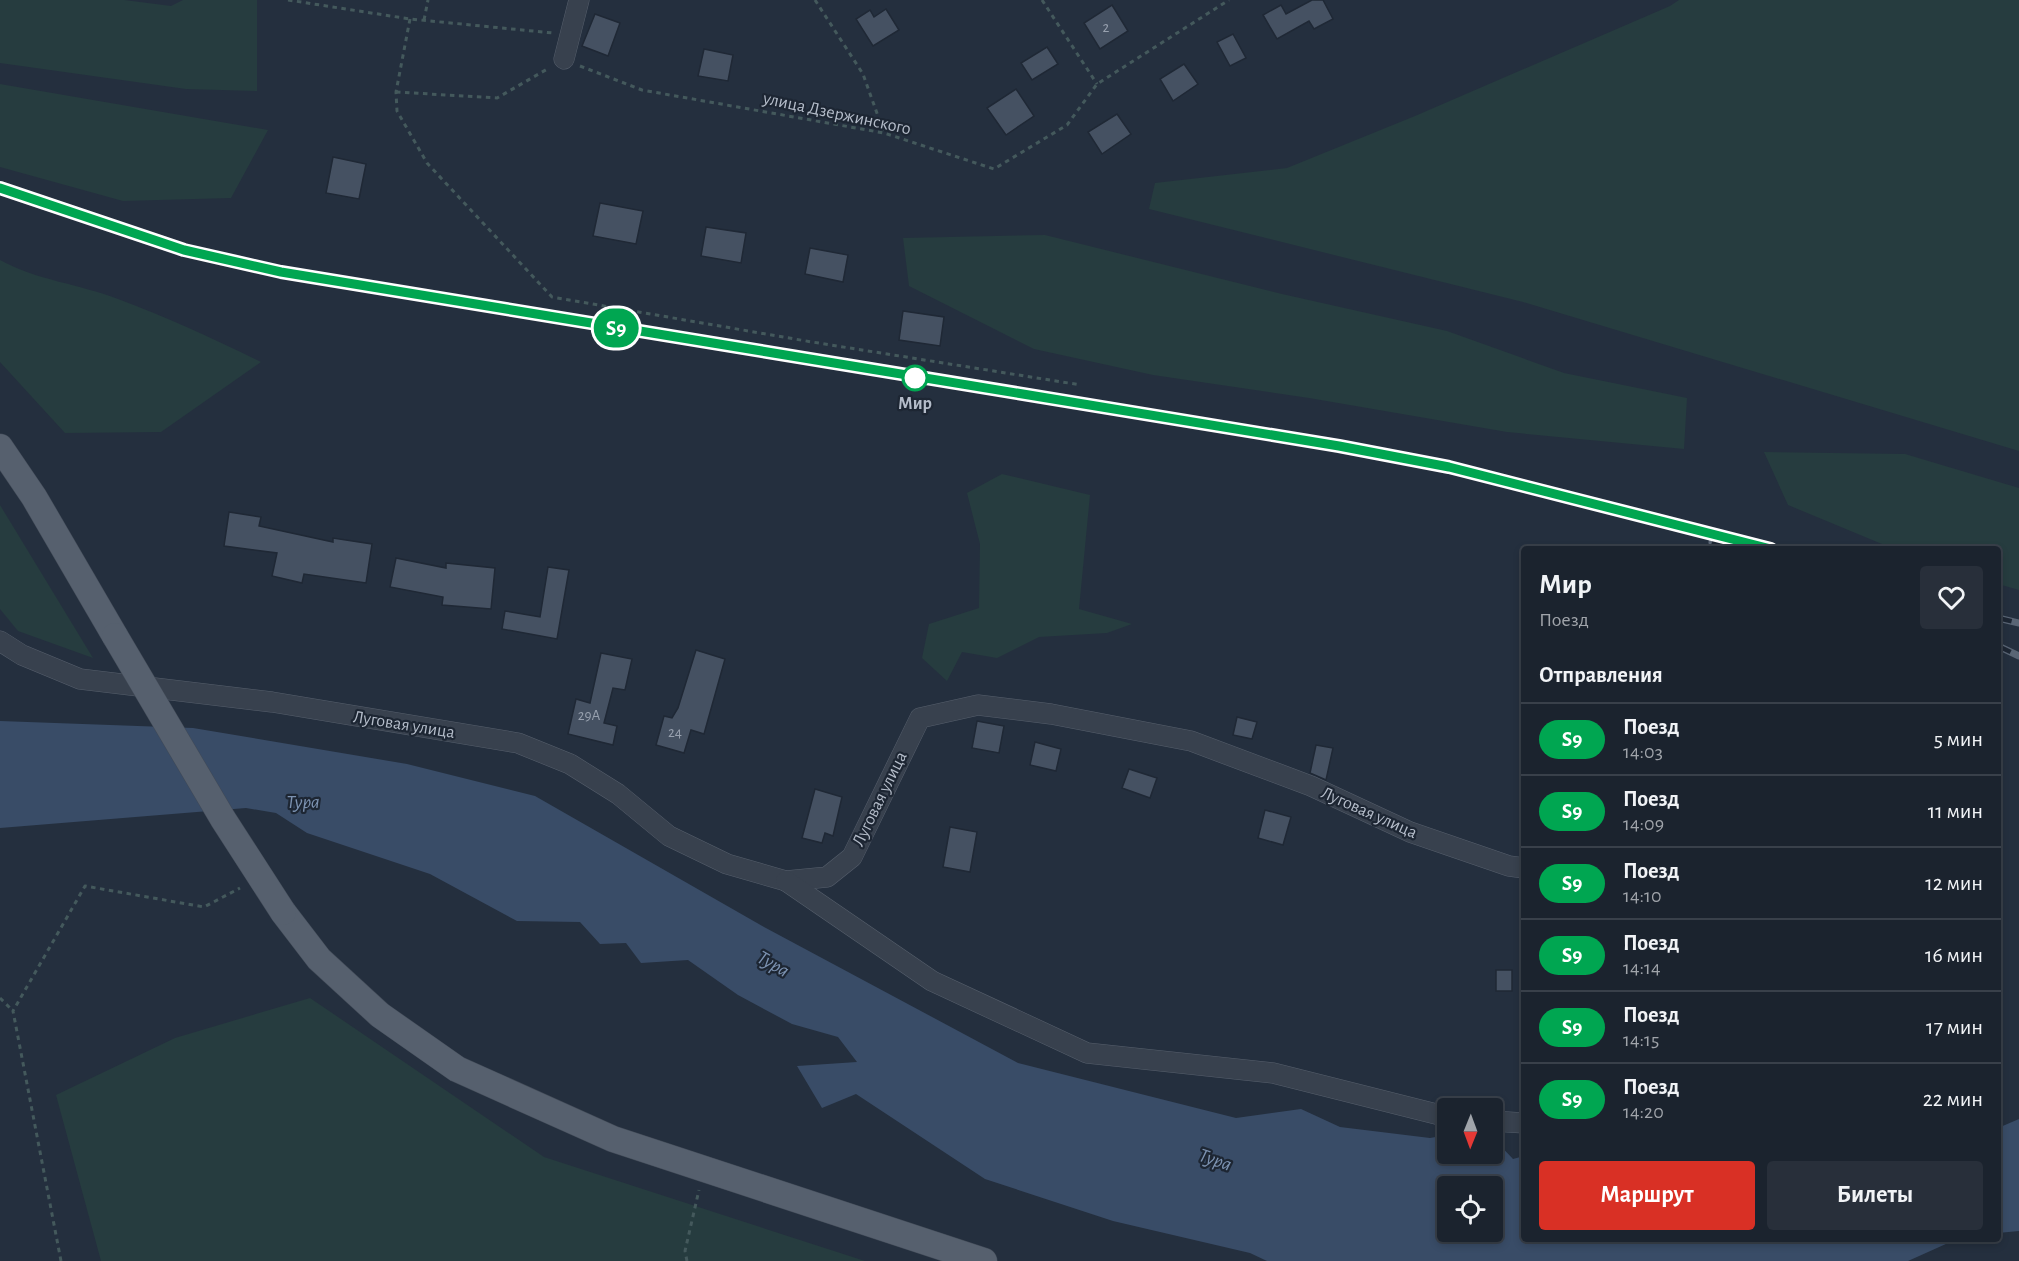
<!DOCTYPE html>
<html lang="ru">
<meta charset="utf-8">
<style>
:root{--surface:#1b232e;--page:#282f3a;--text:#f1f3f6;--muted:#a0a4aa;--line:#39404a;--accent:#d93025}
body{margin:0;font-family:"Alegreya Sans",sans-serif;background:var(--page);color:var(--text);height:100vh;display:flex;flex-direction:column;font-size:22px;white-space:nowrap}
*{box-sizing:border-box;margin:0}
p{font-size:20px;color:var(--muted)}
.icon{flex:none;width:33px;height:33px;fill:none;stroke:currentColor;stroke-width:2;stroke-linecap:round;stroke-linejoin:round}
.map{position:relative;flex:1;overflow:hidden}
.sheet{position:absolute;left:1521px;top:546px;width:480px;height:696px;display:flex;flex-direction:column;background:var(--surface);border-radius:6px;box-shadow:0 3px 9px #0003,0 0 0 2px var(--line)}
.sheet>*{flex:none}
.badge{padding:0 12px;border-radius:20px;font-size:21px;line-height:39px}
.needle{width:39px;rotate:181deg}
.buttons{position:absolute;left:1437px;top:1098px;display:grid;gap:12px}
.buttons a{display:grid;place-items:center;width:66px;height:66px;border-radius:6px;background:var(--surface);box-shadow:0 3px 9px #0003,0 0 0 2px var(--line);font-size:30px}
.map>.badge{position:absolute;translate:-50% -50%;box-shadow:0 0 0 3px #fff}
h2{padding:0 18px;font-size:22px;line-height:54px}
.round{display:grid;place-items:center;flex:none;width:63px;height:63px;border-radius:6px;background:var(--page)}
.headline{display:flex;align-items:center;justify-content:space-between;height:102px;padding:0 18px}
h1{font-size:28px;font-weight:700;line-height:45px}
.primary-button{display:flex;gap:12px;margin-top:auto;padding:12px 18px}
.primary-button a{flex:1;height:69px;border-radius:6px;background:var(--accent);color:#fff;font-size:24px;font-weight:700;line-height:69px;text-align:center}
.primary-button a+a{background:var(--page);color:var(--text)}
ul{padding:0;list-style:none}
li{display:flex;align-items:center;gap:18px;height:72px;padding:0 18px;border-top:2px solid var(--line)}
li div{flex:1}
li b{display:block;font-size:22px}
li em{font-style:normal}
li .badge{min-width:66px;font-weight:700;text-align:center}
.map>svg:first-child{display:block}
</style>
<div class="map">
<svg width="2019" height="1261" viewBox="0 0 2019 1261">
<rect width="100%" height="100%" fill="#242f3e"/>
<g fill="#263c3f">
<path d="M 0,0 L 124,0 L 171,6 L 183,0 L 257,0 L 257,91 L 186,89 L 0,63 Z"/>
<path d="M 1679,0 L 2019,0 L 2019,451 L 1523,302 L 1149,209 L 1155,183 L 1287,168 L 1415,116 L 1670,6 Z"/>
<path d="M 0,84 L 268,130 L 231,198 L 123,201 L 0,167 Z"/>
<path d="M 1045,235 L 1282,294 L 1447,331 L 1564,373 L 1687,398 L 1684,449 L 1507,432 L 1309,398 L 1153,375 L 1034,349 L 909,286 L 903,238 Z"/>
<path d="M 0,260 C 36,280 79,284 118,299 C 167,317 214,339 261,362 L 161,432 L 65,433 L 0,362 Z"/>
<path d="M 1764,452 L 1905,454 L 2019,488 L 2019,590 L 1998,584 L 1998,549 L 1894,549 L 1788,505 Z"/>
<path d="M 1002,474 L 1090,495 L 1079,609 L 1132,624 L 1107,633 L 1039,637 L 997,658 L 962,652 L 947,681 L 922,658 L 929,624 L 979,608 L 980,544 L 967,493 Z"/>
<path d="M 0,505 L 93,658 L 18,631 L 0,609 Z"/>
<path d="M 310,998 L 544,1157 L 865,1261 L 101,1261 L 56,1095 L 175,1038 Z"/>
</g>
<g fill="#394c67" fill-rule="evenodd">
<path d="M 0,721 L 193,728 L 407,764 L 535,796 L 764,927 L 1018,1063 L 1236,1118 L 1301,1109 L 1340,1127 L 1430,1138 L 1447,1135 L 1448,1154 L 1492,1154 L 1493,1138 L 1513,1159 L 1524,1156 L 1524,1239 L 1957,1239 L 1908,1261 L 1267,1261 L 1250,1253 L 1113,1221 L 985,1179 L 856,1094 L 822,1108 L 797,1066 L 857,1062 L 838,1037 L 792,1024 L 738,995 L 688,960 L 641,963 L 626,943 L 600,944 L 580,922 L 517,921 L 430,874 L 307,833 L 276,813 L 246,808 L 0,828 ZM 1448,1186 L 1492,1186 L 1492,1232 L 1448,1232 Z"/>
<path d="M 2019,1119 L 2019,1231 L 1998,1233 L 1998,1128 Z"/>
</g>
<g fill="#455162" stroke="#1f2835" stroke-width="1.5">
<path d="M 1312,0 L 1323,0 L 1333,19 L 1314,29 L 1309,21 L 1277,39 L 1263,15 L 1281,5 L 1286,14 Z"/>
<path d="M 1112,5 L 1128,31 L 1100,49 L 1084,23 Z"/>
<path d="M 886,9 L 899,30 L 873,46 L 856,19 L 870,10 L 874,17 Z"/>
<path d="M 595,14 L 620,23 L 608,56 L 582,46 Z"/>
<path d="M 1233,34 L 1246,58 L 1230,66 L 1217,42 Z"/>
<path d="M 1047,47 L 1058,64 L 1032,80 L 1021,63 Z"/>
<path d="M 704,49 L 733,55 L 728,81 L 698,76 Z"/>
<path d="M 1184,64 L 1198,84 L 1173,101 L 1160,79 Z"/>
<path d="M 1016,89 L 1034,116 L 1006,135 L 987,108 Z"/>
<path d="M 1117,114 L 1131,134 L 1102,154 L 1088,132 Z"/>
<path d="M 333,157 L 366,164 L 359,199 L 326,193 Z"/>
<path d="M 600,203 L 643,211 L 636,244 L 593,236 Z"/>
<path d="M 706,227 L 746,233 L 741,263 L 701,256 Z"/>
<path d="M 810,248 L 848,255 L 843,282 L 805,274 Z"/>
<path d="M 903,311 L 944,317 L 940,346 L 899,340 Z"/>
<path d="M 229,512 L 261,517 L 259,526 L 333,542 L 333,538 L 372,544 L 366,583 L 304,574 L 302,583 L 272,576 L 277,553 L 224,546 Z"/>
<path d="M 396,558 L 446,568 L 446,563 L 495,568 L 491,609 L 442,605 L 443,597 L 390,587 Z"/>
<path d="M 548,567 L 569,570 L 557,639 L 502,629 L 505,611 L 540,617 Z"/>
<path d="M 696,650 L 725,659 L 704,734 L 691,730 L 684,753 L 656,745 L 664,716 L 672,718 L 678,708 Z"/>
<path d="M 601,653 L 632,659 L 625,690 L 613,688 L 604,723 L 617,726 L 613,745 L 568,734 L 576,699 L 590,703 Z"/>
<path d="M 1237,717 L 1257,722 L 1252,739 L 1233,735 Z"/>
<path d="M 977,721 L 1004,726 L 999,753 L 972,748 Z"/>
<path d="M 1035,742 L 1061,749 L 1056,771 L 1030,765 Z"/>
<path d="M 1316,745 L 1333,748 L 1326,780 L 1310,773 Z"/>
<path d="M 1129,769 L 1157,778 L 1150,798 L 1122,788 Z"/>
<path d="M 815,789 L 842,797 L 833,836 L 825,833 L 822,843 L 802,838 Z"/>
<path d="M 1265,810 L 1291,817 L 1283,845 L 1258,838 Z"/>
<path d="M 950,827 L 977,832 L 970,872 L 943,867 Z"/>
<rect x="1496" y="970" width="16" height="21"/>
</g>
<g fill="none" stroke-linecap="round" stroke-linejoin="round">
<defs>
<g id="minor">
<path d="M 564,59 L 579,0"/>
<path d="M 0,641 L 22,655 L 80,679 L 272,702 L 518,743 L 570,764 L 618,794 L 669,836 L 727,864 L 786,881 L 827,877 L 852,857 L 920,718 L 978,705 L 1051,714 L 1191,741 L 1311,786 L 1410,832 L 1509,866 L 1524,868"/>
<path d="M 786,881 L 932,981 L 1087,1053 L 1273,1073 L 1448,1117"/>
<path d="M 1492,1121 L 1524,1123"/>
</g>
<g id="major">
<path d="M 0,447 L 34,497 L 115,636"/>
<path d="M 283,912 L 319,959 L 380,1015 L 457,1069 L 613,1139 L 984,1261"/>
</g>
</defs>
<use href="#minor" stroke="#565f6c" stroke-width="21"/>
<use href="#major" stroke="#414a57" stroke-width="27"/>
<g stroke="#44595c" stroke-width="3" stroke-dasharray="4.5 4.5" stroke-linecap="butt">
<path d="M 288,0 L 410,19 L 553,33"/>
<path d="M 815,0 L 863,74 L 884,133"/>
<path d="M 1042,0 L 1097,84"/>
<path d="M 410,19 L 396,92 L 397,111 L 427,163 L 552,297 L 812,342 L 1081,385"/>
<path d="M 424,20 L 428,0"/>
<path d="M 580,66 L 642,90 L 884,133 L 994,169 L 1067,125 L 1097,84 L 1229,0"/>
<path d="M 396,92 L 497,98 L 549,68"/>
<path d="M 0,998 L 13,1011"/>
<path d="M 61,1261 L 13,1011 L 85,886 L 204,907 L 240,888"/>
<path d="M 687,1261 L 685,1251 L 699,1190"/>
</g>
<use href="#minor" stroke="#38414e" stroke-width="20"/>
<use href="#major" stroke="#56606e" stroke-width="26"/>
<defs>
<g id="rail">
<path d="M 0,188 L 184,250 L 281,272 L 915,378 L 1294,438 L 1449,467 L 1771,549"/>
<path d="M 1712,542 L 1733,549"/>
<path d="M 1998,618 L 2019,623"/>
<path d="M 1998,646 L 2019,656"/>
</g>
</defs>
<use href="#rail" stroke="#5a6575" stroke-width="7"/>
<use href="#rail" stroke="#1d2633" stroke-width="4.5" stroke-dasharray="14" stroke-linecap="butt"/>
<defs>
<path id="major-bridge" d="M 115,636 L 223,819 L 283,912"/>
</defs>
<use href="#major-bridge" stroke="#414a57" stroke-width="27" stroke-linecap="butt"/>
<use href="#major-bridge" stroke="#56606e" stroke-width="26"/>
</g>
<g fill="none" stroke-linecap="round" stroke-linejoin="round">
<defs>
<path id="line" d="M 0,188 L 184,250 L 281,272 L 1339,446 L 1449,467 L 1771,549"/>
</defs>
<use href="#line" stroke="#fff" stroke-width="14"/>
<use href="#line" stroke="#00a651" stroke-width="9"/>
</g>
<circle fill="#fff" stroke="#00a651" stroke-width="3" cx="915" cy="378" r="12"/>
<g text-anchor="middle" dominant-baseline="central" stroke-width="4.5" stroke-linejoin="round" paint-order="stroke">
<g font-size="15" fill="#98a1af">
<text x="1106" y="27">2</text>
<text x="589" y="715">29А</text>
<text x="675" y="732">24</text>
</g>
<g font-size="18" fill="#b4bcc9" stroke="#1d2633">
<text transform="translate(837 114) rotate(12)">улица Дзержинского</text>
<text transform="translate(404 725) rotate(9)">Луговая улица</text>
<text transform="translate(880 799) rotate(-64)">Луговая улица</text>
<text transform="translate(1369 813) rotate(24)">Луговая улица</text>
</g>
<g font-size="18" font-weight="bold" fill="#b4bcc9" stroke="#1d2633">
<text x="915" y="404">Мир</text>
</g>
<g font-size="20" font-style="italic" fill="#7c92b1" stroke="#1d2633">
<text x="303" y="802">Тура</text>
<text transform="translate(773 964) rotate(30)">Тура</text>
<text transform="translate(1215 1160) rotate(19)">Тура</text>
</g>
</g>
</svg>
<div class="buttons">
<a><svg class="needle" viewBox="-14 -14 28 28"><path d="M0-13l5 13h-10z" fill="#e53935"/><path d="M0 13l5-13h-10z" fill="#a0a4aa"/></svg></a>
<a><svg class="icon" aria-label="locate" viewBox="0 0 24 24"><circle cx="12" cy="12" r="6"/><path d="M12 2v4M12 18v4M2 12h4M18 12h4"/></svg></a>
</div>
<b class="badge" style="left:616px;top:328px;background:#00a651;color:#fff">S9</b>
<section class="sheet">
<div class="headline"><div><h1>Мир</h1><p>Поезд</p></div><a class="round"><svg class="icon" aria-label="heart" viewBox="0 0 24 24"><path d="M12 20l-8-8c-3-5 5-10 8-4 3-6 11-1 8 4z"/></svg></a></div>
<h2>Отправления</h2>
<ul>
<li><span class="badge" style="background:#00a651;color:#fff">S9</span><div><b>Поезд</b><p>14:03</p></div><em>5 мин</em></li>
<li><span class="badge" style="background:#00a651;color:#fff">S9</span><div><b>Поезд</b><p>14:09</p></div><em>11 мин</em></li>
<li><span class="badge" style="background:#00a651;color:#fff">S9</span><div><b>Поезд</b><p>14:10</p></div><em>12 мин</em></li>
<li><span class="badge" style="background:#00a651;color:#fff">S9</span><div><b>Поезд</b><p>14:14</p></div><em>16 мин</em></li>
<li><span class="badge" style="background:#00a651;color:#fff">S9</span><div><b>Поезд</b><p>14:15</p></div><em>17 мин</em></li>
<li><span class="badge" style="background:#00a651;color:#fff">S9</span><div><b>Поезд</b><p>14:20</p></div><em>22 мин</em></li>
</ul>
<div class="primary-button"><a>Маршрут</a><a>Билеты</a></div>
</section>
</div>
